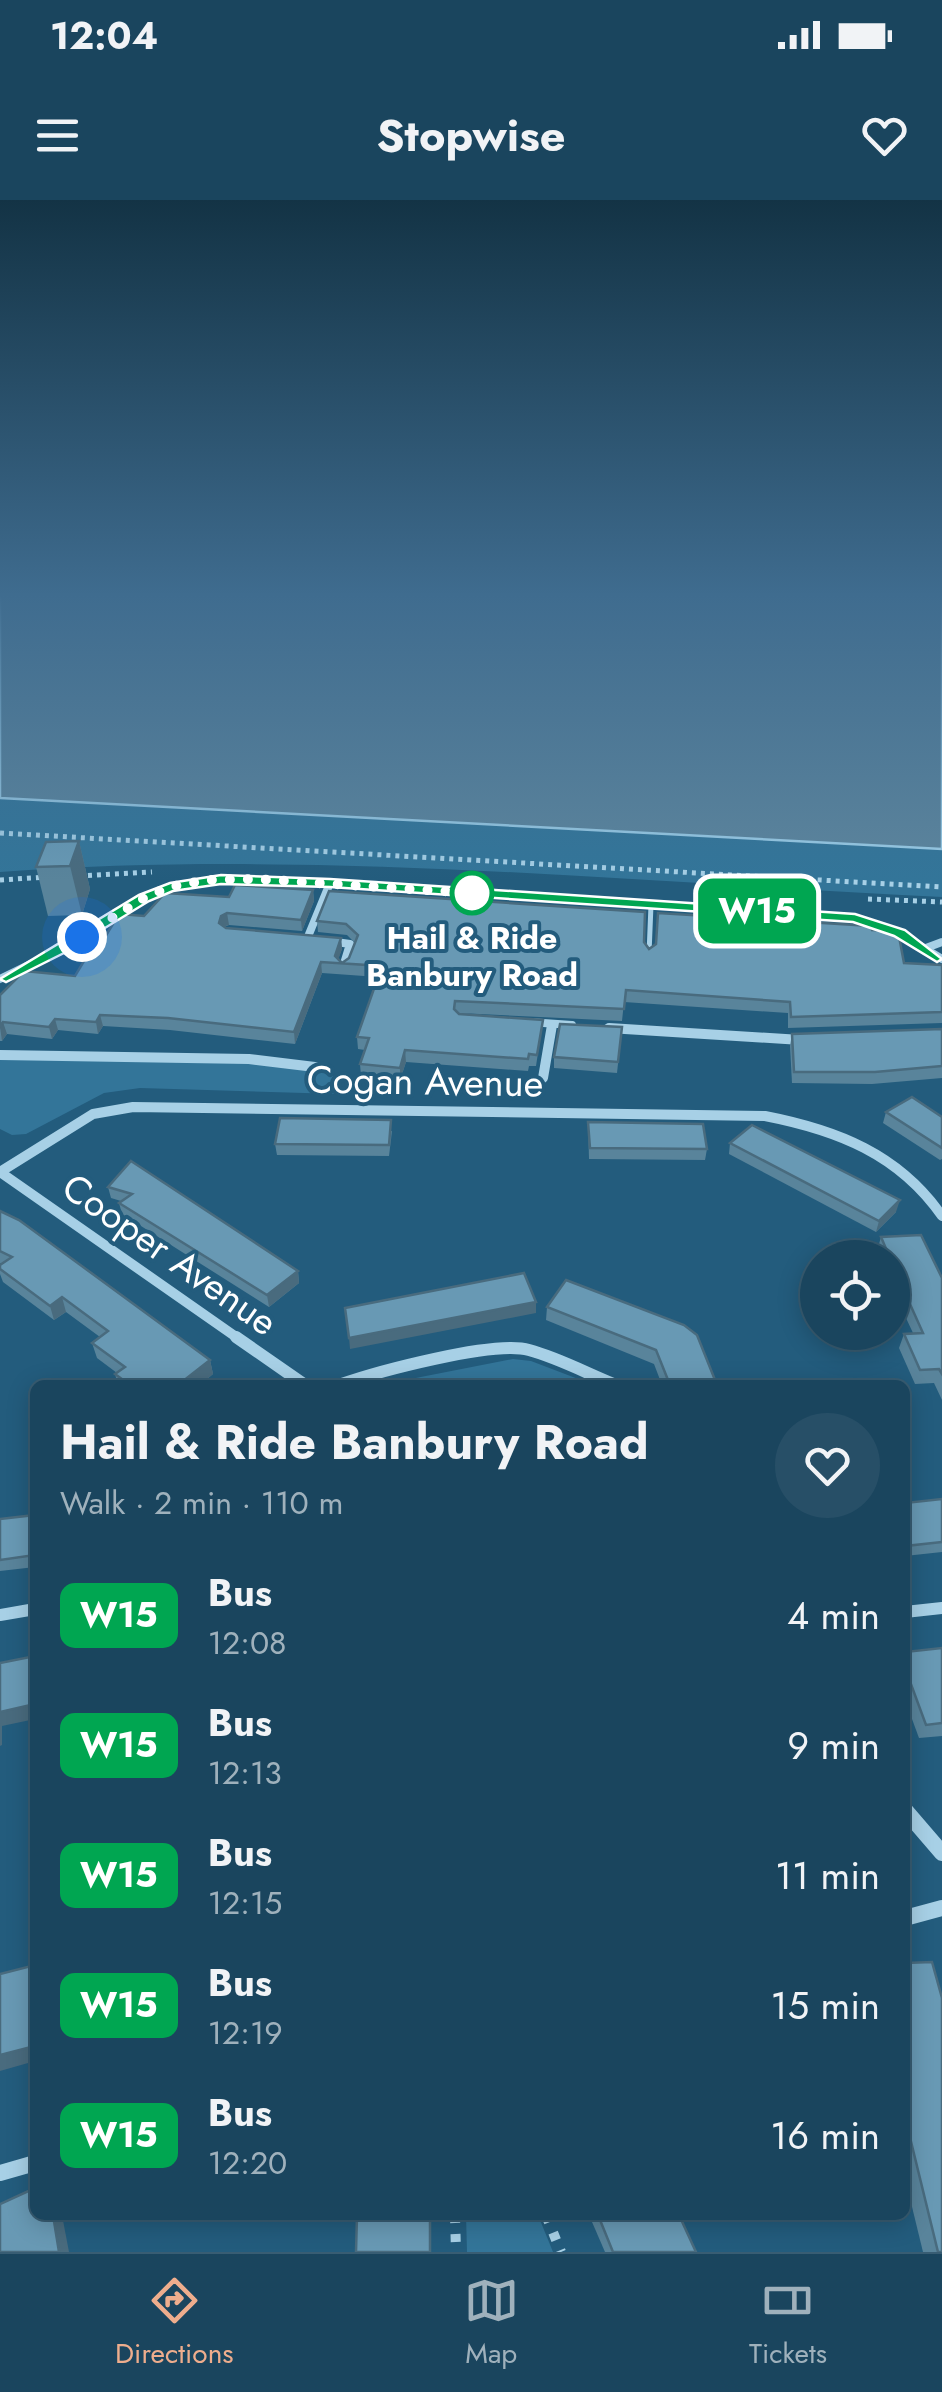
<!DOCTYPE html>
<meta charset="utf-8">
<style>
:root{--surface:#1a455e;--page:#274f67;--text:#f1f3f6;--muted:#9fb1bc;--line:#385d73;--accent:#eead8d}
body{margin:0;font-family:Jost,sans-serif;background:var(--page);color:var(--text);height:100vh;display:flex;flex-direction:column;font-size:38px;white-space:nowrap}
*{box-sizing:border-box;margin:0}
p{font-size:32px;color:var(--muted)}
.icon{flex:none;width:55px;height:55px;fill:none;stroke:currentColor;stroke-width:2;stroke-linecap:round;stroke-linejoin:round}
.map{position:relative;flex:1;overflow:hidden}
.details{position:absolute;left:30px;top:1180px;width:880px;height:840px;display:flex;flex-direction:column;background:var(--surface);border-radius:15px;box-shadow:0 5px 25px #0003,0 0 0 2px var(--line)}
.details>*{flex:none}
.badge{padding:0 20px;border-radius:15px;font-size:35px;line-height:65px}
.buttons{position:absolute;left:800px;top:1040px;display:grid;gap:20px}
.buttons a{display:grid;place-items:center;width:110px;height:110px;border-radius:50%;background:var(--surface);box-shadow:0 5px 25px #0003,0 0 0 2px var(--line);font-size:50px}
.you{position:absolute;width:50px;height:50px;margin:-25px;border:8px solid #fff;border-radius:50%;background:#1a73e8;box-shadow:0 0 0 15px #1a73e833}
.map>.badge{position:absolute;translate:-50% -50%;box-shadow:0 0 0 5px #fff}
.round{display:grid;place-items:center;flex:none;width:105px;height:105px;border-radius:52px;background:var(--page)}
.overview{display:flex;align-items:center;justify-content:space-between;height:170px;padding:0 30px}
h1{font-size:48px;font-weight:700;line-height:75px}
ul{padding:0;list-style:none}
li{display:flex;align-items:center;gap:30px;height:130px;padding:0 30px}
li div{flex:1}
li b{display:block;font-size:38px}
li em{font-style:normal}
li .badge{min-width:110px;font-weight:700;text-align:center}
.status{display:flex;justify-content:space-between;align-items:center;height:70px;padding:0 50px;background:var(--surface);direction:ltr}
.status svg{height:28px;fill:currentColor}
header{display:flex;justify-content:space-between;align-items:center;height:130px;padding:0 30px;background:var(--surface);font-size:45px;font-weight:700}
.tab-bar{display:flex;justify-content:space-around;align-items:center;height:140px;border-top:2px solid var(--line);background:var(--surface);font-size:28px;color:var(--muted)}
.tab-bar a{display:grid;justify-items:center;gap:5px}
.tab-bar .current{color:var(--accent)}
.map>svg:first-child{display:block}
</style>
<div class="status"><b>12:04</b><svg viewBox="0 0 49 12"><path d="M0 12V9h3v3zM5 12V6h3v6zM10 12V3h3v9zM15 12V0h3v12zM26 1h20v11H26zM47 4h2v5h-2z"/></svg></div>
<header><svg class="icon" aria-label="menu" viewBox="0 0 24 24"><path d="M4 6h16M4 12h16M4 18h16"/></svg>Stopwise<svg class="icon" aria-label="heart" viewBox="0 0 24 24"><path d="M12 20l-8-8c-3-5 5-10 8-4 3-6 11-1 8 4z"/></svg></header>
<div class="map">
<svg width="942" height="2052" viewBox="0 0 942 2052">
<rect width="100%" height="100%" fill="#235c7d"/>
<g fill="#337599">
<path d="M 0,598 L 942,649 L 942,697 C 628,682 314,649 0,672 Z"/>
<path d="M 0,856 L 249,859 L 323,868 L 341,882 L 338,894 L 140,888 L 104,893 L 26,934 L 12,935 L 0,929 Z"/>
<path d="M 513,1159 L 531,1161 L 594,1185 L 380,1185 Z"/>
<path d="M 466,2015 L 538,2015 L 553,2052 L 467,2052 Z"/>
</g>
<path fill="#5d859d" stroke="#9ccde7" stroke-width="2.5" d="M 0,394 L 942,394 L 942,649 L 0,598 Z"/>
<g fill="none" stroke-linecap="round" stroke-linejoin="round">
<g stroke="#a7d0e6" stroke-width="5" stroke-dasharray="4 5" stroke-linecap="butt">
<path d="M 0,633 L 942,687"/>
<path d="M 79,676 L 152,672"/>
<path d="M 0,680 L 47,677"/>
<path d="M 868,699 L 942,702"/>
</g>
<g stroke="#a7d0e6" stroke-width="10" stroke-dasharray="8 11" stroke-linecap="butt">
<path d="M 455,2015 L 456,2052"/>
<path d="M 546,2015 L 561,2052"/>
</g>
<path stroke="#a7d0e6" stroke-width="5" d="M 649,754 L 651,705"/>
<g stroke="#a7d0e6" stroke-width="8">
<path d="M 307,739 L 330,683"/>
<path d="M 329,741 L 350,744 L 343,767"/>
<path d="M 926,748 L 942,742"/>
<path d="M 0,779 L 59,750 L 144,698 L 170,687 L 221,680 L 330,683 L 855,718 L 899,733 L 942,759"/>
<path d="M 529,822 L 572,825"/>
</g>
<g stroke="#a7d0e6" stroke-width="10">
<path d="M 609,828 L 801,840"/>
<path d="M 0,855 L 249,859 L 323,868"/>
<path d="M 543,878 L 552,825"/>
<path d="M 0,972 L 93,914 L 133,907 L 765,916 C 837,930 899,954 942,1016"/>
<path d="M 0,972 L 239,1139"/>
</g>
<g stroke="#a7d0e6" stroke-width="12">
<path d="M 236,1137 L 305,1185"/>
<path d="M 339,1185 C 376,1172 494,1140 529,1150 C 559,1158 588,1174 616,1185"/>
<path d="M 905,1412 L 942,1408"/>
<path d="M 0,1415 L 35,1409"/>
</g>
<g stroke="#a7d0e6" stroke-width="16">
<path d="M 905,1610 L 942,1653"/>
<path d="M 905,1718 L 942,1708"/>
<path d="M 0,1973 L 35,1963"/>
</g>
</g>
<g fill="#59849b">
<path d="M 79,641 L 90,689 L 82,715 L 48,716 L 36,667 Z"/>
<path d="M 313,690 L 314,701 L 302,731 L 229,725 L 224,727 L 226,728 L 341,738 L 342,749 L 338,759 L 342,763 L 349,758 L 355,743 L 347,735 L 318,732 L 317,721 L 644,742 L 649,749 L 872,730 L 904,763 L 942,765 L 942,823 L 788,828 L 788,813 L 624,802 L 622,821 L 459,813 L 543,820 L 536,866 L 529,866 L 528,871 L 406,862 L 400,880 L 361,876 L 360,864 L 365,850 L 358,849 L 357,837 L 378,777 L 322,773 L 295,844 L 170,830 L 103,826 L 98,834 L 58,830 L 52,839 L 7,834 L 2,841 L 0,841 L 0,795 L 75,776 L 93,757 L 144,716 L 229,697 Z"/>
<path d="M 622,827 L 617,873 L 554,868 L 554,857 Z"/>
<path d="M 942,829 L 942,878 L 872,884 L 792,883 L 790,846 L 792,834 Z"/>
<path d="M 886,912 L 942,917 L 942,959 L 940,960 L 883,923 Z"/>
<path d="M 588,922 L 707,949 L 705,960 L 589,959 Z"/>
<path d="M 392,931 L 389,956 L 277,955 L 275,944 Z"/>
<path d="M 730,943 L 896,1012 L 876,1032 L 729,954 Z"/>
<path d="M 131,961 L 298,1071 L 299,1083 L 269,1107 L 122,1014 L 119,1003 L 121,1001 L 111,998 L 108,987 Z"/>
<path d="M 0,1011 L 210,1160 L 213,1174 L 200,1185 L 118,1185 L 115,1174 L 117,1173 L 97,1158 L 92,1143 L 100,1137 L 66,1112 L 54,1120 L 3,1082 L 0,1074 L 0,1065 L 2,1064 L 0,1063 Z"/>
<path d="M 881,1037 L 942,1078 L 942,1200 L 934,1183 L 915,1184 L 899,1148 L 904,1134 L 913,1133 L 892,1088 L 892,1058 L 879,1058 L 877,1051 Z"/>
<path d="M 547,1107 L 697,1135 L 717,1185 L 662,1185 L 654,1164 L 546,1120 Z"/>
<path d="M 942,1299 L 942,1352 L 905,1356 L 905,1303 Z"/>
<path d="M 35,1315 L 35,1367 L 0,1371 L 0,1319 Z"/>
<path d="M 942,1448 L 942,1536 L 919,1538 L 905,1500 L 905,1452 Z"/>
<path d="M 905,1763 L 942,2052 L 923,2052 L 905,1978 Z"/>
<path d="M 589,2015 L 679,2015 L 696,2052 L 605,2052 Z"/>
</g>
<g fill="#496b7e">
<path d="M 79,641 L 90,689 L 82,715 L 70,666 Z"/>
<path d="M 313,690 L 314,701 L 302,731 L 301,720 Z"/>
<path d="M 227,713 L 229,725 L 222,727 L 219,723 L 221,716 Z"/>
<path d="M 341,738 L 342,749 L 337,763 L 335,756 Z"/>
<path d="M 321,762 L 322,773 L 295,844 L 294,832 Z"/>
<path d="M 100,815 L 103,826 L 98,834 L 96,822 Z"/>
<path d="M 55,819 L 58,830 L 52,839 L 49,827 Z"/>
<path d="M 3,822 L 7,834 L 2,841 L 0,827 Z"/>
<path d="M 405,850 L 406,862 L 400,880 L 400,868 Z"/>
<path d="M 900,1000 L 896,1012 L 876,1032 L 879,1021 Z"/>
<path d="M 298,1071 L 299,1083 L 269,1107 L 267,1095 Z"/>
<path d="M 62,1097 L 66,1112 L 54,1120 L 50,1106 Z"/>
<path d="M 536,1102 L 536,1113 L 350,1149 L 349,1138 Z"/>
<path d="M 210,1160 L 213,1174 L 200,1185 L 178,1185 Z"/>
<path d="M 35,1504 L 35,1519 L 2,1526 L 2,1545 L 0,1546 L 0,1512 Z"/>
<path d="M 35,1846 L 35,1861 L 0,1871 L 0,1855 Z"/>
<path d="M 53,2015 L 62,2015 L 69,2052 L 59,2052 Z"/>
</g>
<g fill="#6899b4" stroke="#496b7e" stroke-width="2.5">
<path d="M 79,641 L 70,666 L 36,667 L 46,642 Z"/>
<path d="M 235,685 L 313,690 L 301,720 L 227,713 L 221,716 L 219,723 L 226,728 L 341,738 L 335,756 L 342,763 L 349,758 L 358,735 L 346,724 L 317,721 L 329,691 L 645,712 L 644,742 L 649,749 L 656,744 L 658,713 L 871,726 L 872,730 L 898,731 L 904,763 L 942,765 L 942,812 L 791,817 L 790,802 L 626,790 L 624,809 L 455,801 L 454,809 L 459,814 L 543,820 L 537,855 L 529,854 L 528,859 L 405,850 L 400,868 L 360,864 L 369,838 L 357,837 L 382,766 L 321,762 L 294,832 L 168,818 L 100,815 L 96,822 L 55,819 L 49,827 L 3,822 L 0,827 L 0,795 L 24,771 L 75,776 L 87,756 L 93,757 L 119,714 L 144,716 L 165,693 L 229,697 Z"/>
<path d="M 560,824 L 622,827 L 618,862 L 554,857 Z"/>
<path d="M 942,829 L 942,866 L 875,872 L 794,872 L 792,834 Z"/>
<path d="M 912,897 L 942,917 L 942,948 L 886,912 Z"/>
<path d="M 280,918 L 391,920 L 389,945 L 275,944 Z"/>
<path d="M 588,922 L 703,924 L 707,949 L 590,948 Z"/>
<path d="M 752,925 L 900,1000 L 879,1021 L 730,943 Z"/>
<path d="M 131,961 L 298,1071 L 267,1095 L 119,1003 L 132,994 L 108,987 Z"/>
<path d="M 0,1011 L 19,1020 L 210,1160 L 178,1185 L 130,1185 L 115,1174 L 125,1167 L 92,1143 L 108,1131 L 62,1097 L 50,1106 L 0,1069 L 0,1065 L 12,1057 L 0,1051 Z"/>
<path d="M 921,1035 L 942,1078 L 942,1174 L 939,1169 L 920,1170 L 904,1134 L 923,1133 L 892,1064 L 892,1058 L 890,1058 L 881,1037 Z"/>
<path d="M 524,1073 L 536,1102 L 349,1138 L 345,1108 Z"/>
<path d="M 566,1080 L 684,1125 L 697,1135 L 717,1185 L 670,1185 L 656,1150 L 547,1107 Z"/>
<path d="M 942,1299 L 942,1342 L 905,1346 L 905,1303 Z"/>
<path d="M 35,1315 L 35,1355 L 0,1360 L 0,1319 Z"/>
<path d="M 942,1448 L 942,1523 L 926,1525 L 905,1468 L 905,1452 Z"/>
<path d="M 35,1456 L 35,1504 L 0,1512 L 0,1463 Z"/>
<path d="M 932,1762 L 942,1798 L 942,2052 L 938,2052 L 905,1917 L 905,1763 Z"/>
<path d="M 35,1765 L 35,1846 L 0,1855 L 0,1774 Z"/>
<path d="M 35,1988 L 35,2015 L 53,2015 L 59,2052 L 0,2052 L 0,2004 Z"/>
<path d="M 357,2015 L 430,2015 L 430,2052 L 356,2052 Z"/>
<path d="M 598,2015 L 679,2015 L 696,2052 L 613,2052 Z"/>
</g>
<linearGradient id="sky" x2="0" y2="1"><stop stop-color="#133345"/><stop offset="0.58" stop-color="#3f6c8f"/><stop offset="1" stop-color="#3f6c8f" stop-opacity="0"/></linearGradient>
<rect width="942" height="681" fill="url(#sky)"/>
<path fill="#00a651" stroke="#fff" stroke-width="2.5" d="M 221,675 L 330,679 L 855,714 L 905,730 L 942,759 L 937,762 L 894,736 L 853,722 L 330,687 L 221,684 L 173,691 L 149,701 L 64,753 L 6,782 L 0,779 L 139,695 L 170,683 Z"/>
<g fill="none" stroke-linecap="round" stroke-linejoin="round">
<path stroke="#fff" stroke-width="10" stroke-dasharray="0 18" d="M 82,737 L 144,698 L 170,687 L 208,680 L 256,679 L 472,693"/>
</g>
<circle fill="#fff" stroke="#00a651" stroke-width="5" cx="472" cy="693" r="20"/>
<g text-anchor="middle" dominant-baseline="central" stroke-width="8" stroke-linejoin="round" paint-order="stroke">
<g font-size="32" font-weight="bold" fill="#fff" stroke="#235c7d">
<text x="472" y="738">Hail &amp; Ride<tspan x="472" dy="37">Banbury Road</tspan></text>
</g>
<g font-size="38" fill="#fff" stroke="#235c7d">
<text transform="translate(425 881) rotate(1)">Cogan Avenue</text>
<text transform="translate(170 1054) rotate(35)">Cooper Avenue</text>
</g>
</g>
</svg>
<div class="buttons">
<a><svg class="icon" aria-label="locate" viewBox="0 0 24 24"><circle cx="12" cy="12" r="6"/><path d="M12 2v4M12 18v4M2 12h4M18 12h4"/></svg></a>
</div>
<div class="you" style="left:82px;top:737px"></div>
<b class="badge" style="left:757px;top:711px;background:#00a651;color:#fff">W15</b>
<section class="details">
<div class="overview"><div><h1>Hail &amp; Ride Banbury Road</h1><p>Walk · 2 min · 110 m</p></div><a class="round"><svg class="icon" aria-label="heart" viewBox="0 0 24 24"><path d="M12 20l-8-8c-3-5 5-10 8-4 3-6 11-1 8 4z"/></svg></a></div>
<ul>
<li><span class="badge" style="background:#00a651;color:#fff">W15</span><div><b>Bus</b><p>12:08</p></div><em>4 min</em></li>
<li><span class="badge" style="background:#00a651;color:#fff">W15</span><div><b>Bus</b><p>12:13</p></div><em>9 min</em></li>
<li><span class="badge" style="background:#00a651;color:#fff">W15</span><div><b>Bus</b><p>12:15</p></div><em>11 min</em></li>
<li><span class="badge" style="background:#00a651;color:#fff">W15</span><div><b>Bus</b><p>12:19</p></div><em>15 min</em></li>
<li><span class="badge" style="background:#00a651;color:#fff">W15</span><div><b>Bus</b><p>12:20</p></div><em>16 min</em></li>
</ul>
</section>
</div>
<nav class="tab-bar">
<a class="current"><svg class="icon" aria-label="directions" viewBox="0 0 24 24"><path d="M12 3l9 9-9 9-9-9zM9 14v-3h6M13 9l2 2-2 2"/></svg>Directions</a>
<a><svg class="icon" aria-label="map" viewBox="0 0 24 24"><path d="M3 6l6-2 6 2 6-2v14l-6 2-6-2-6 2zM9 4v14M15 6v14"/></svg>Map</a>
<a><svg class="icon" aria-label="tickets" viewBox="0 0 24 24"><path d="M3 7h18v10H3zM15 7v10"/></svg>Tickets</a>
</nav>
